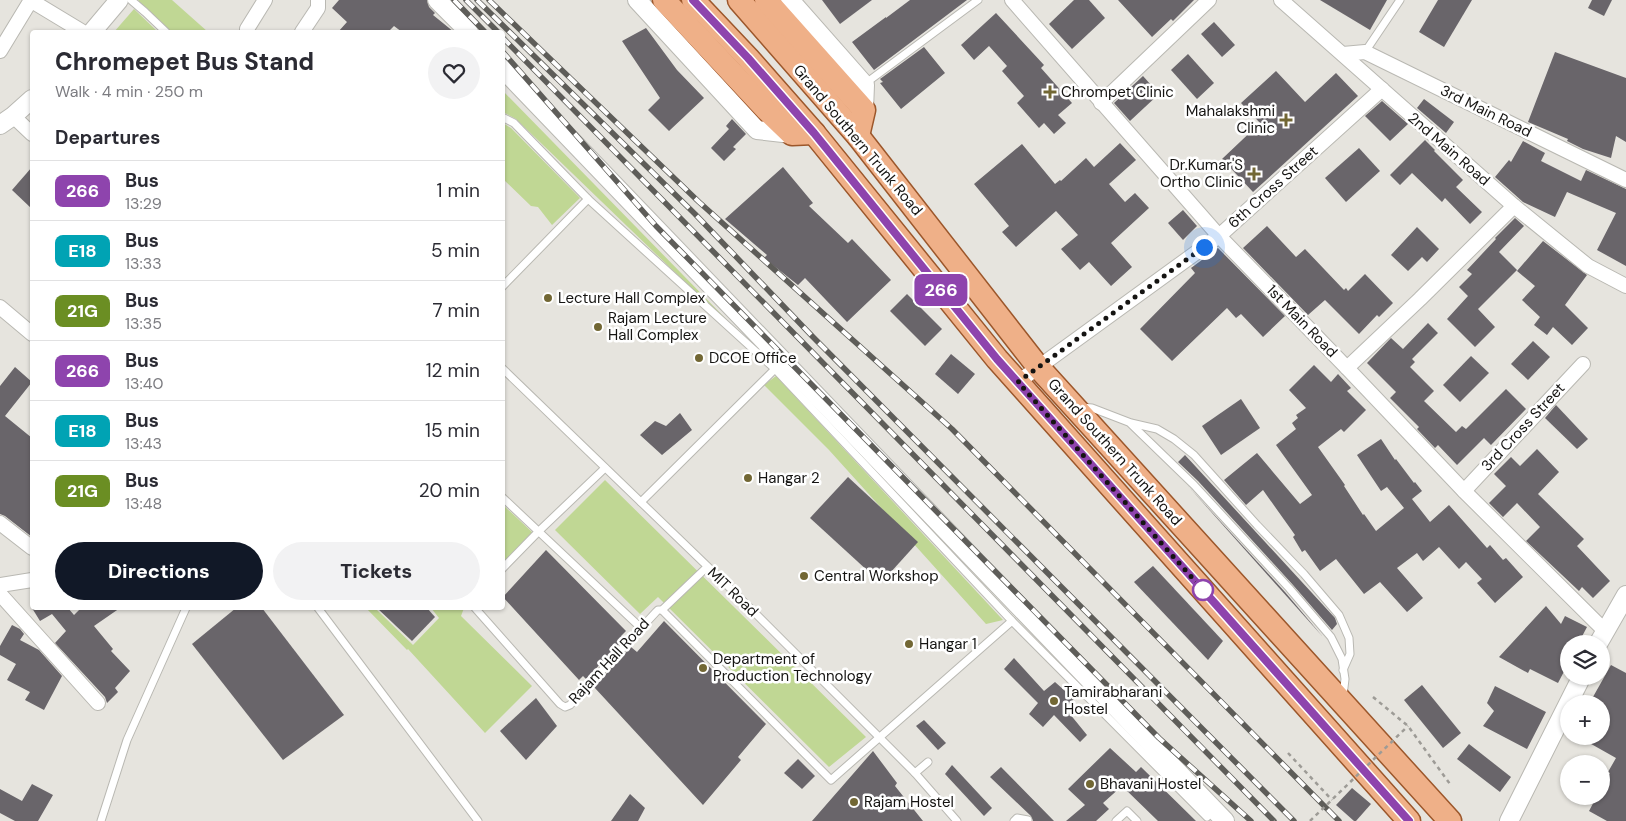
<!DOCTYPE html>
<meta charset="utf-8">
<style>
:root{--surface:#fff;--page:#f2f2f3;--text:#2b2b33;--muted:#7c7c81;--line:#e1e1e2;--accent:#111827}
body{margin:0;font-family:"DM Sans",sans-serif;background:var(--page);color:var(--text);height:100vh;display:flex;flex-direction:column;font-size:19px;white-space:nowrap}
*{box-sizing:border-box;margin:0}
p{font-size:16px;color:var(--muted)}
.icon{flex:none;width:28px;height:28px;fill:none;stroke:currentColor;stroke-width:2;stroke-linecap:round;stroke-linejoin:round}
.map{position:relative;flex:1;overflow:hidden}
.drawer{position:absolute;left:30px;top:30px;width:475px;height:580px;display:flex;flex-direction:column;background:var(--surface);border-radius:5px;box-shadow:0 1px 4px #0004}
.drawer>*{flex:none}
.badge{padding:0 10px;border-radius:8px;font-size:18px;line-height:32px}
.fabs{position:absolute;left:1560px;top:635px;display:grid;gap:10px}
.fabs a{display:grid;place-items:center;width:50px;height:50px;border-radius:50%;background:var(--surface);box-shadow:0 1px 4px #0004;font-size:25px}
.you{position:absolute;width:25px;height:25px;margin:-12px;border:4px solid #fff;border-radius:50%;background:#1a73e8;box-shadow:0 0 0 8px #1a73e833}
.map>.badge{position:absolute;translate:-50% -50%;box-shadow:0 0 0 2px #fff}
h2{padding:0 25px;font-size:19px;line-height:45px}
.round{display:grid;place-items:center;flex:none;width:52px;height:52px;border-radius:26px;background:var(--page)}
.summary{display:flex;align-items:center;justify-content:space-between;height:85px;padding:0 25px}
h1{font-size:24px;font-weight:800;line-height:38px}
.primary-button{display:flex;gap:10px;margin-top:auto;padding:10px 25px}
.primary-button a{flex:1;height:58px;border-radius:30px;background:var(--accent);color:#fff;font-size:20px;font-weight:800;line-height:58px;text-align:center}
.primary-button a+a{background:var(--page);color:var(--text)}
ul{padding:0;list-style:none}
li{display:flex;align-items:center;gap:15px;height:60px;padding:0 25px;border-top:1px solid var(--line)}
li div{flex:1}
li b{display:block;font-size:19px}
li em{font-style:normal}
li .badge{min-width:55px;font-weight:700;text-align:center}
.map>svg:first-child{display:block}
</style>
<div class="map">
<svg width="1626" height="821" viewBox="0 0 1626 821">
<rect width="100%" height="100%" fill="#e6e4de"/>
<g fill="#c0d794">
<path d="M 139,0 L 172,0 L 208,32 L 166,32 L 138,1 Z"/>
<path d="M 134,9 L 158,32 L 114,32 Z"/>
<path d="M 502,92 L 504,92 L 771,365 L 516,119 L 503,112 Z"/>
<path d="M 503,123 L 511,128 L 580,198 L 552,225 L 538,207 L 531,206 L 503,179 Z"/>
<path d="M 776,376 L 1003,620 L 986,624 L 829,450 L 764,385 Z"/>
<path d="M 605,480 L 866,737 L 829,767 L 658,597 L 640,614 L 555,530 Z"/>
<path d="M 502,504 L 533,533 L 502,565 Z"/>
<path d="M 366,608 L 380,608 L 377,610 L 413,645 L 439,618 L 431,608 L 464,608 L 461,616 L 532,686 L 485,733 L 408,649 L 407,650 Z"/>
</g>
<g fill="#69656a">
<path d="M 339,0 L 427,0 L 429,7 L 435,13 L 433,15 L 454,32 L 402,32 L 394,26 L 388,32 L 338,32 L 347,22 L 332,8 Z"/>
<path d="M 822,0 L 872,0 L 840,24 Z"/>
<path d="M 910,0 L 967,0 L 874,70 L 852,42 L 886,17 L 886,18 Z"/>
<path d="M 1074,0 L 1089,0 L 1105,18 L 1072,49 L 1049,24 Z"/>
<path d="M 1118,0 L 1194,0 L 1173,21 L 1171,19 L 1152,37 Z"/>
<path d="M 1320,0 L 1387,0 L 1370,30 Z"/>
<path d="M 1438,0 L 1472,0 L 1444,47 L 1419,32 Z"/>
<path d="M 1592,0 L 1612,0 L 1604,16 L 1588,8 Z"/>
<path d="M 996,13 L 1044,65 L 1041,68 L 1072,103 L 1058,115 L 1066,123 L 1054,134 L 1044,123 L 1039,128 L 1017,103 L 1024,96 L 1002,71 L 1007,66 L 989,46 L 974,60 L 961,45 Z"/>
<path d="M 1214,22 L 1235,45 L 1222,57 L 1201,34 Z"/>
<path d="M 646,28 L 677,70 L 704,98 L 669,131 L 648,110 L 660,98 L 622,41 Z"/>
<path d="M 924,47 L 945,73 L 901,109 L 880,83 L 883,82 L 880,79 Z"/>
<path d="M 1555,52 L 1626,78 L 1626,142 L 1616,136 L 1611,158 L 1583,149 L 1567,141 L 1568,139 L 1528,122 Z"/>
<path d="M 1188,54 L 1214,83 L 1197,99 L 1171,70 Z"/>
<path d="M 1276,71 L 1305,102 L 1336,73 L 1358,96 L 1253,192 L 1222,159 L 1260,123 L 1241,103 Z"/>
<path d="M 1143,76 L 1159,94 L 1130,121 L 1114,103 Z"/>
<path d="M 1424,99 L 1454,122 L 1446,133 L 1417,108 Z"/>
<path d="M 1382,101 L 1408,124 L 1390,141 L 1365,116 Z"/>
<path d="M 732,119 L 746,134 L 733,147 L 736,149 L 724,161 L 711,148 L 729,129 L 726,126 Z"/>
<path d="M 1425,140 L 1435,150 L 1434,151 L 1463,180 L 1456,187 L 1482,212 L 1470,224 L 1445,198 L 1442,202 L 1412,173 L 1400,185 L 1390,175 Z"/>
<path d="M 1523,141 L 1545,153 L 1541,161 L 1581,181 L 1586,170 L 1626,189 L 1626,266 L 1597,250 L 1616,213 L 1567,192 L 1555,217 L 1523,202 L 1495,177 L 1509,160 L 1511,162 Z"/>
<path d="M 1120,143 L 1136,160 L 1109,184 L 1125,202 L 1135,193 L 1149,208 L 1111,243 L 1132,267 L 1111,286 L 1089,262 L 1080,270 L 1061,249 L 1078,235 L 1056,211 L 1016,247 L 1002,232 L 1009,226 L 974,184 L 1022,144 L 1055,184 L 1060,180 L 1061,181 L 1086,158 L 1094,167 Z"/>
<path d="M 1359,148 L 1380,171 L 1346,202 L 1325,178 Z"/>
<path d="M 32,167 L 32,209 L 12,190 Z"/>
<path d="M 783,167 L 813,203 L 809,206 L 848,243 L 852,239 L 891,280 L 847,322 L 805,278 L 798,285 L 764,258 L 767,255 L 725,219 Z"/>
<path d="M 1183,210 L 1197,226 L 1183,240 L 1168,223 Z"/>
<path d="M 1515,218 L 1524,226 L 1499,252 L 1517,270 L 1478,309 L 1495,327 L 1475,347 L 1447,319 L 1468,296 L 1459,287 L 1472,274 L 1467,270 L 1496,239 L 1495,238 Z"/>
<path d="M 1267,226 L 1296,257 L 1305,249 L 1344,290 L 1346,288 L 1348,291 L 1365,274 L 1393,303 L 1379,317 L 1377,315 L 1359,334 L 1325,300 L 1308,315 L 1243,248 Z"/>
<path d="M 1417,227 L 1439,249 L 1427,262 L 1422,257 L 1408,271 L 1391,255 Z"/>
<path d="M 1543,241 L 1587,275 L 1565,305 L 1588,328 L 1572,345 L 1553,327 L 1547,335 L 1534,325 L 1540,317 L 1522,300 L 1535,286 L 1517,271 Z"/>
<path d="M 1218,248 L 1285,316 L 1263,337 L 1241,314 L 1236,318 L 1227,308 L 1172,361 L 1140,329 L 1195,273 L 1191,268 Z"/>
<path d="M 907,294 L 942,329 L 925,346 L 890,311 Z"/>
<path d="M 1428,323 L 1438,333 L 1412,359 L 1415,362 L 1410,367 L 1434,391 L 1424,401 L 1456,432 L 1462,426 L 1466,429 L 1506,389 L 1526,409 L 1491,445 L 1484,438 L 1457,465 L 1438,445 L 1435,448 L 1417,429 L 1419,427 L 1390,398 L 1396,392 L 1367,363 L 1391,338 L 1403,349 Z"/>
<path d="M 1533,341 L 1550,357 L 1528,380 L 1511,364 Z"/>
<path d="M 951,354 L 975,374 L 958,394 L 935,374 Z"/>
<path d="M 1471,356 L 1489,373 L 1460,402 L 1443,385 Z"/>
<path d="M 1314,365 L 1331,382 L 1338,374 L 1351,388 L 1347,391 L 1366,410 L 1344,432 L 1341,429 L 1318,447 L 1345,485 L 1344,486 L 1363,515 L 1364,514 L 1376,531 L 1404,508 L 1387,487 L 1381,491 L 1357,455 L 1381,439 L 1395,460 L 1396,459 L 1414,483 L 1415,482 L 1422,491 L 1412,499 L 1430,522 L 1449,505 L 1487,548 L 1490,545 L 1503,560 L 1506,558 L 1523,577 L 1495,603 L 1477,583 L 1482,579 L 1466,562 L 1459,569 L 1439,547 L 1423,561 L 1417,553 L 1397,568 L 1423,598 L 1407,612 L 1380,582 L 1364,594 L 1336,559 L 1320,571 L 1305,550 L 1302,552 L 1293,537 L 1295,535 L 1263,490 L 1246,505 L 1224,480 L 1257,453 L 1300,504 L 1312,495 L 1276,445 L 1296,429 L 1292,423 L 1298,418 L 1296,415 L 1306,408 L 1289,390 Z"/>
<path d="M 15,367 L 32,382 L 5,416 L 32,438 L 32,537 L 5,516 L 0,514 L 0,386 Z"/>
<path d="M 1241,399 L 1260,428 L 1221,455 L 1202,426 Z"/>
<path d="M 1556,405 L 1588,439 L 1577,449 L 1545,418 Z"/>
<path d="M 680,413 L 692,430 L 662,455 L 640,435 L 655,421 L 666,426 Z"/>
<path d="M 1537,449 L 1559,472 L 1538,494 L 1584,539 L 1577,546 L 1610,581 L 1593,598 L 1582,587 L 1579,591 L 1526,541 L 1540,527 L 1517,503 L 1503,517 L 1489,503 L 1506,486 L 1494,474 L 1511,457 L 1520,466 Z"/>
<path d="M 1185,455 L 1335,618 L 1337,624 L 1332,630 L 1293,585 L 1198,481 L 1178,462 Z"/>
<path d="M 848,477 L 918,542 L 881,583 L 810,518 Z"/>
<path d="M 1188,486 L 1285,592 L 1323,637 Z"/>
<path d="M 546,550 L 626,631 L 621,636 L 624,639 L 586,679 L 583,676 L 579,680 L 503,597 Z"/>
<path d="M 1153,566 L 1223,641 L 1208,660 L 1134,582 Z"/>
<path d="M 1546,606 L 1561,624 L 1565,616 L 1587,627 L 1578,644 L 1569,644 L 1569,662 L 1558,683 L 1530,669 L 1528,673 L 1499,657 Z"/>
<path d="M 32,608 L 68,608 L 74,615 L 81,608 L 120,608 L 94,626 L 113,649 L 111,651 L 130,671 L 115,688 L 118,692 L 107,703 L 105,697 L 55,643 L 66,631 L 52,614 L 40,621 Z"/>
<path d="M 236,608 L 262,608 L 344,715 L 283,760 L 192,644 Z"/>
<path d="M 377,608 L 427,608 L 435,617 L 412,641 Z"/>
<path d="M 664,621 L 766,724 L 738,757 L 741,760 L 703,805 L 594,687 L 631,647 L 637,652 Z"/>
<path d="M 12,625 L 20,629 L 24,634 L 20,640 L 39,650 L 62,676 L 44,710 L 25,700 L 30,692 L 7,680 L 16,664 L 0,655 L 0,646 Z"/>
<path d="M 1014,658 L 1044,691 L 1055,682 L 1074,699 L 1065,708 L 1087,735 L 1080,742 L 1054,715 L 1043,727 L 1029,714 L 1038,703 L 1004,669 Z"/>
<path d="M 1611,665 L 1626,673 L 1626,821 L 1607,821 L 1589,811 L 1597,796 L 1601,796 L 1601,789 L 1610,773 L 1608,772 L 1616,758 L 1577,736 L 1601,736 L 1601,704 L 1589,704 Z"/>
<path d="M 1422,685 L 1461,733 L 1443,748 L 1404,700 Z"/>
<path d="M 1495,686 L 1546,712 L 1527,749 L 1483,726 L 1494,711 L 1487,703 Z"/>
<path d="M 536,698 L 557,726 L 526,760 L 500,731 Z"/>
<path d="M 924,720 L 946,743 L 938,750 L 916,726 Z"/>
<path d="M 1469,744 L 1511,777 L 1500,792 L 1457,759 Z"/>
<path d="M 1110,748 L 1136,772 L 1141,767 L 1196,821 L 1158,821 L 1122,786 L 1103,803 L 1109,809 L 1096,821 L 1066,821 L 1085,805 L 1068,789 Z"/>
<path d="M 873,751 L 897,783 L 895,786 L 923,821 L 812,821 Z"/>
<path d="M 798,759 L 815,776 L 802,789 L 784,773 Z"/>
<path d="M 952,765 L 992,808 L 984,816 L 945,774 Z"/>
<path d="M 1001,767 L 1054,821 L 1033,821 L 1031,816 L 990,777 Z"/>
<path d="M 32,784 L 53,795 L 38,821 L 15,821 L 0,813 L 0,789 L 22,801 Z"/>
<path d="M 1352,788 L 1371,804 L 1356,821 L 1354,821 L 1336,805 Z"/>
<path d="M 630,794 L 645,808 L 638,821 L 611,821 Z"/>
</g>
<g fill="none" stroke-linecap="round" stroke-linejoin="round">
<defs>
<g id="service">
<path d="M 131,0 L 145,12 L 166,32"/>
<path d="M 1365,52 L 1400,0"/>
<path d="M 866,85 L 870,80 L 978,0"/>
<path d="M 502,117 L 514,123 L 588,199 L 775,369"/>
<path d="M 502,287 L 588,199"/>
<path d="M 502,368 L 733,591 L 915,773 L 957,821"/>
<path d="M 1082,407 L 1092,408 L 1131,423 L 1157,429 L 1174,439 L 1194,455 L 1257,525 L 1304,574 L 1339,615 L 1349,638 L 1350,654 L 1343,670"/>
<path d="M 1131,424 L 1194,485 L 1289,588 L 1331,637 L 1342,659 L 1345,679 L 1343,696"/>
<path d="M 502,497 L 640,627"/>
<path d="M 641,502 L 775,369 L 1012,621 L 1207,817 L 1214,810"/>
<path d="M 502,569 L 539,531 L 605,468"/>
<path d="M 318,608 L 478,821"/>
<path d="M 475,608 L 560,704 L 565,707 L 570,705 L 656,612 L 658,610 L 662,610 L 707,567"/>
<path d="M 662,610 L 831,780 L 1012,621"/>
<path d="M 915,773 L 928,762"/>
<path d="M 101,821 L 127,740 L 186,608"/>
<path d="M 1014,821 L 1017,818 L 1028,820"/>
<path d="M 1116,821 L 1127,811 L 1137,821"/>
</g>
<g id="minor">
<path d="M 30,0 L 83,32"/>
<path d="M 1012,0 L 1219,236 L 1347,368 L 1464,491 L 1605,631"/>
<path d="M 1281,0 L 1514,206 L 1588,266 L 1626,286"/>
<path d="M 247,29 L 265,0"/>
<path d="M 302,32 L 318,8 L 318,0"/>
<path d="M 0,51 L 31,0"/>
<path d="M 1343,54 L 1365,52 L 1626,180"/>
<path d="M 1101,103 L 1209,0"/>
<path d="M 13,116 L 32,134"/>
<path d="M 0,307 L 32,334"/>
<path d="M 1347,368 L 1420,299 L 1514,206"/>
<path d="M 1018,382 L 1219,236 L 1382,89"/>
<path d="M 1464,491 L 1583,364"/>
<path d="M 0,523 L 32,548"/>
<path d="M 0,585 L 32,580"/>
<path d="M 0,594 L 98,703"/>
</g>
<g id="tertiary">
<path d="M 437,0 L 469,32"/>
<path d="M 637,0 L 757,130 L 792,134"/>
<path d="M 790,0 L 865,85 L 864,110"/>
<path d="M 92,32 L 119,0"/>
<path d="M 502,68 L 1225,821"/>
<path d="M 0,125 L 13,116 L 32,99"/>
<path d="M 1598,644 L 1626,595"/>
<path d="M 1509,821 L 1582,676"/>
</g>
<g id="primary">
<path d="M 664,0 L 766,109 L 792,134 L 814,133"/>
<path d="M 693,0 L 748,58 L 814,133 L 997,359 L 1409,821"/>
<path d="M 739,0 L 858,136 L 1039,368 L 1450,821"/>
<path d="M 766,0 L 864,110 L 858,136"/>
</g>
</defs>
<use href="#service" stroke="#b9b8b2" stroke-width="9"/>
<use href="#minor" stroke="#b9b8b2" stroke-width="16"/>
<use href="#tertiary" stroke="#b9b8b2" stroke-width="20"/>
<use href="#primary" stroke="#9c572b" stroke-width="25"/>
<g stroke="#9d9b96" stroke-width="2.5" stroke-dasharray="4 4" stroke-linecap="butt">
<path d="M 1373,697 L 1408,726 L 1450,784"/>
<path d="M 1288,753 L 1332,800"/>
</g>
<use href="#service" stroke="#fff" stroke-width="7"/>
<use href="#minor" stroke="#fff" stroke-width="14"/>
<use href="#tertiary" stroke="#fff" stroke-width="18"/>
<use href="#primary" stroke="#efb088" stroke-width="22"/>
<defs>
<g id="rail">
<path d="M 454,0 L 485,32"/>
<path d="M 466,0 L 498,32"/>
<path d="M 477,0 L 695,214 L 813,337 L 1294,821"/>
<path d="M 489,0 L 699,202 L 952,429 L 1339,821"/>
<path d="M 502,37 L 1274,821"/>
<path d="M 502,51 L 656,226 L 1159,738 L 1251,821"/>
</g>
</defs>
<use href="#rail" stroke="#5e5d59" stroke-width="5.5"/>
<use href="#rail" stroke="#fff" stroke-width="4" stroke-dasharray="11" stroke-linecap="butt"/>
<path stroke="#9d9b96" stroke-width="2.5" stroke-dasharray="4 4" stroke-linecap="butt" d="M 1310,821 L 1408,726"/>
</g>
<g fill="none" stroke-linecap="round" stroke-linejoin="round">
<defs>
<path id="line" d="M 693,0 L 748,58 L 814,133 L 997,359 L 1409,821"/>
</defs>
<use href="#line" stroke="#fff" stroke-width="11"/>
<use href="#line" stroke="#8e44ad" stroke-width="8"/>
<path stroke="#151412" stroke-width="5" stroke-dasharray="0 9" d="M 1203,590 L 1018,382 L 1204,247"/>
</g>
<g fill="#726734" stroke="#fff" stroke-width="2">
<path d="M1047.5 84.5h5v5h5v5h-5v5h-5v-5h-5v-5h5z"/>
<path d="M1283.5 112.5h5v5h5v5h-5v5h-5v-5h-5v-5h5z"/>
<path d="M1251.5 166.5h5v5h5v5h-5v5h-5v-5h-5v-5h5z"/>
<circle cx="548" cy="298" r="5"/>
<circle cx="598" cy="327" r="5"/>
<circle cx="699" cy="358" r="5"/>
<circle cx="748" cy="478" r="5"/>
<circle cx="804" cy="576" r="5"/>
<circle cx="909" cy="644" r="5"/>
<circle cx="703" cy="668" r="5"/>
<circle cx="1054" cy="701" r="5"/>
<circle cx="1090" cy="784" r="5"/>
<circle cx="854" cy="802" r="5"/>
</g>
<circle fill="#fff" stroke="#8e44ad" stroke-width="2.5" cx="1203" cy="590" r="10"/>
<g text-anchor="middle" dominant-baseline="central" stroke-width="5" stroke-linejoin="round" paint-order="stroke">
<g font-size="15" fill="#151412" stroke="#fff" text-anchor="start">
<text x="1061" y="92">Chrompet Clinic</text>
<text x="1275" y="111" text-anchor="end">Mahalakshmi<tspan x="1275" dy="17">Clinic</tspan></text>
<text x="1243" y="165" text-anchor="end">Dr.Kumar'S<tspan x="1243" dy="17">Ortho Clinic</tspan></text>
<text x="558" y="298">Lecture Hall Complex</text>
<text x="608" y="318">Rajam Lecture<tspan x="608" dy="17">Hall Complex</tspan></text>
<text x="709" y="358">DCOE Office</text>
<text x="758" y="478">Hangar 2</text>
<text x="814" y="576">Central Workshop</text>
<text x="919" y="644">Hangar 1</text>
<text x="713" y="659">Department of<tspan x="713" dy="17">Production Technology</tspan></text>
<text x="1064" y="692">Tamirabharani<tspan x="1064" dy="17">Hostel</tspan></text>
<text x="1100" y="784">Bhavani Hostel</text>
<text x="864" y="802">Rajam Hostel</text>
</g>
<g font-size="15" fill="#151412" stroke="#fff">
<text transform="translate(1486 111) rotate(26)">3rd Main Road</text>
<text transform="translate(858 140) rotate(50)">Grand Southern Trunk Road</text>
<text transform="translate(1449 149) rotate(41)">2nd Main Road</text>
<text transform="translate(1273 187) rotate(-42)">6th Cross Street</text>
<text transform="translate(1302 321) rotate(46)">1st Main Road</text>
<text transform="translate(1523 427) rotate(-47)">3rd Cross Street</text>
<text transform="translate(1115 452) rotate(48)">Grand Southern Trunk Road</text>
<text transform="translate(733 592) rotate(44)">MIT Road</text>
<text transform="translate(609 661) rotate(-47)">Rajam Hall Road</text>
</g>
</g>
</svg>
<div class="fabs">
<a><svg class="icon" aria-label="layers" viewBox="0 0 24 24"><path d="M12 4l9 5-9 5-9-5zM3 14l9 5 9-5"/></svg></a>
<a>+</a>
<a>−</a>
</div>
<div class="you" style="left:1204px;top:247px"></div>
<b class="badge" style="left:941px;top:290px;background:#8e44ad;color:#fff">266</b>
<section class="drawer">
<div class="summary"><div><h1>Chromepet Bus Stand</h1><p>Walk · 4 min · 250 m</p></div><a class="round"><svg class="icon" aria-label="heart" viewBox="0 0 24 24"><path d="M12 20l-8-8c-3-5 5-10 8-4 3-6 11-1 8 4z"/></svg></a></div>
<h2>Departures</h2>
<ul>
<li><span class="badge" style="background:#8e44ad;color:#fff">266</span><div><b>Bus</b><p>13:29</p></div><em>1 min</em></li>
<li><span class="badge" style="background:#00a3b4;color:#fff">E18</span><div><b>Bus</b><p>13:33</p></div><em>5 min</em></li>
<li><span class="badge" style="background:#6b8e23;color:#fff">21G</span><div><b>Bus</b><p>13:35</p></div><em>7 min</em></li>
<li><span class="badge" style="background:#8e44ad;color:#fff">266</span><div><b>Bus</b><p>13:40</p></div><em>12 min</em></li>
<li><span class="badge" style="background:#00a3b4;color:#fff">E18</span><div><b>Bus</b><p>13:43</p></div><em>15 min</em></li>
<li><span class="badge" style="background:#6b8e23;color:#fff">21G</span><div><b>Bus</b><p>13:48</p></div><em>20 min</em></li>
</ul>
<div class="primary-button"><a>Directions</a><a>Tickets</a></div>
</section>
</div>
